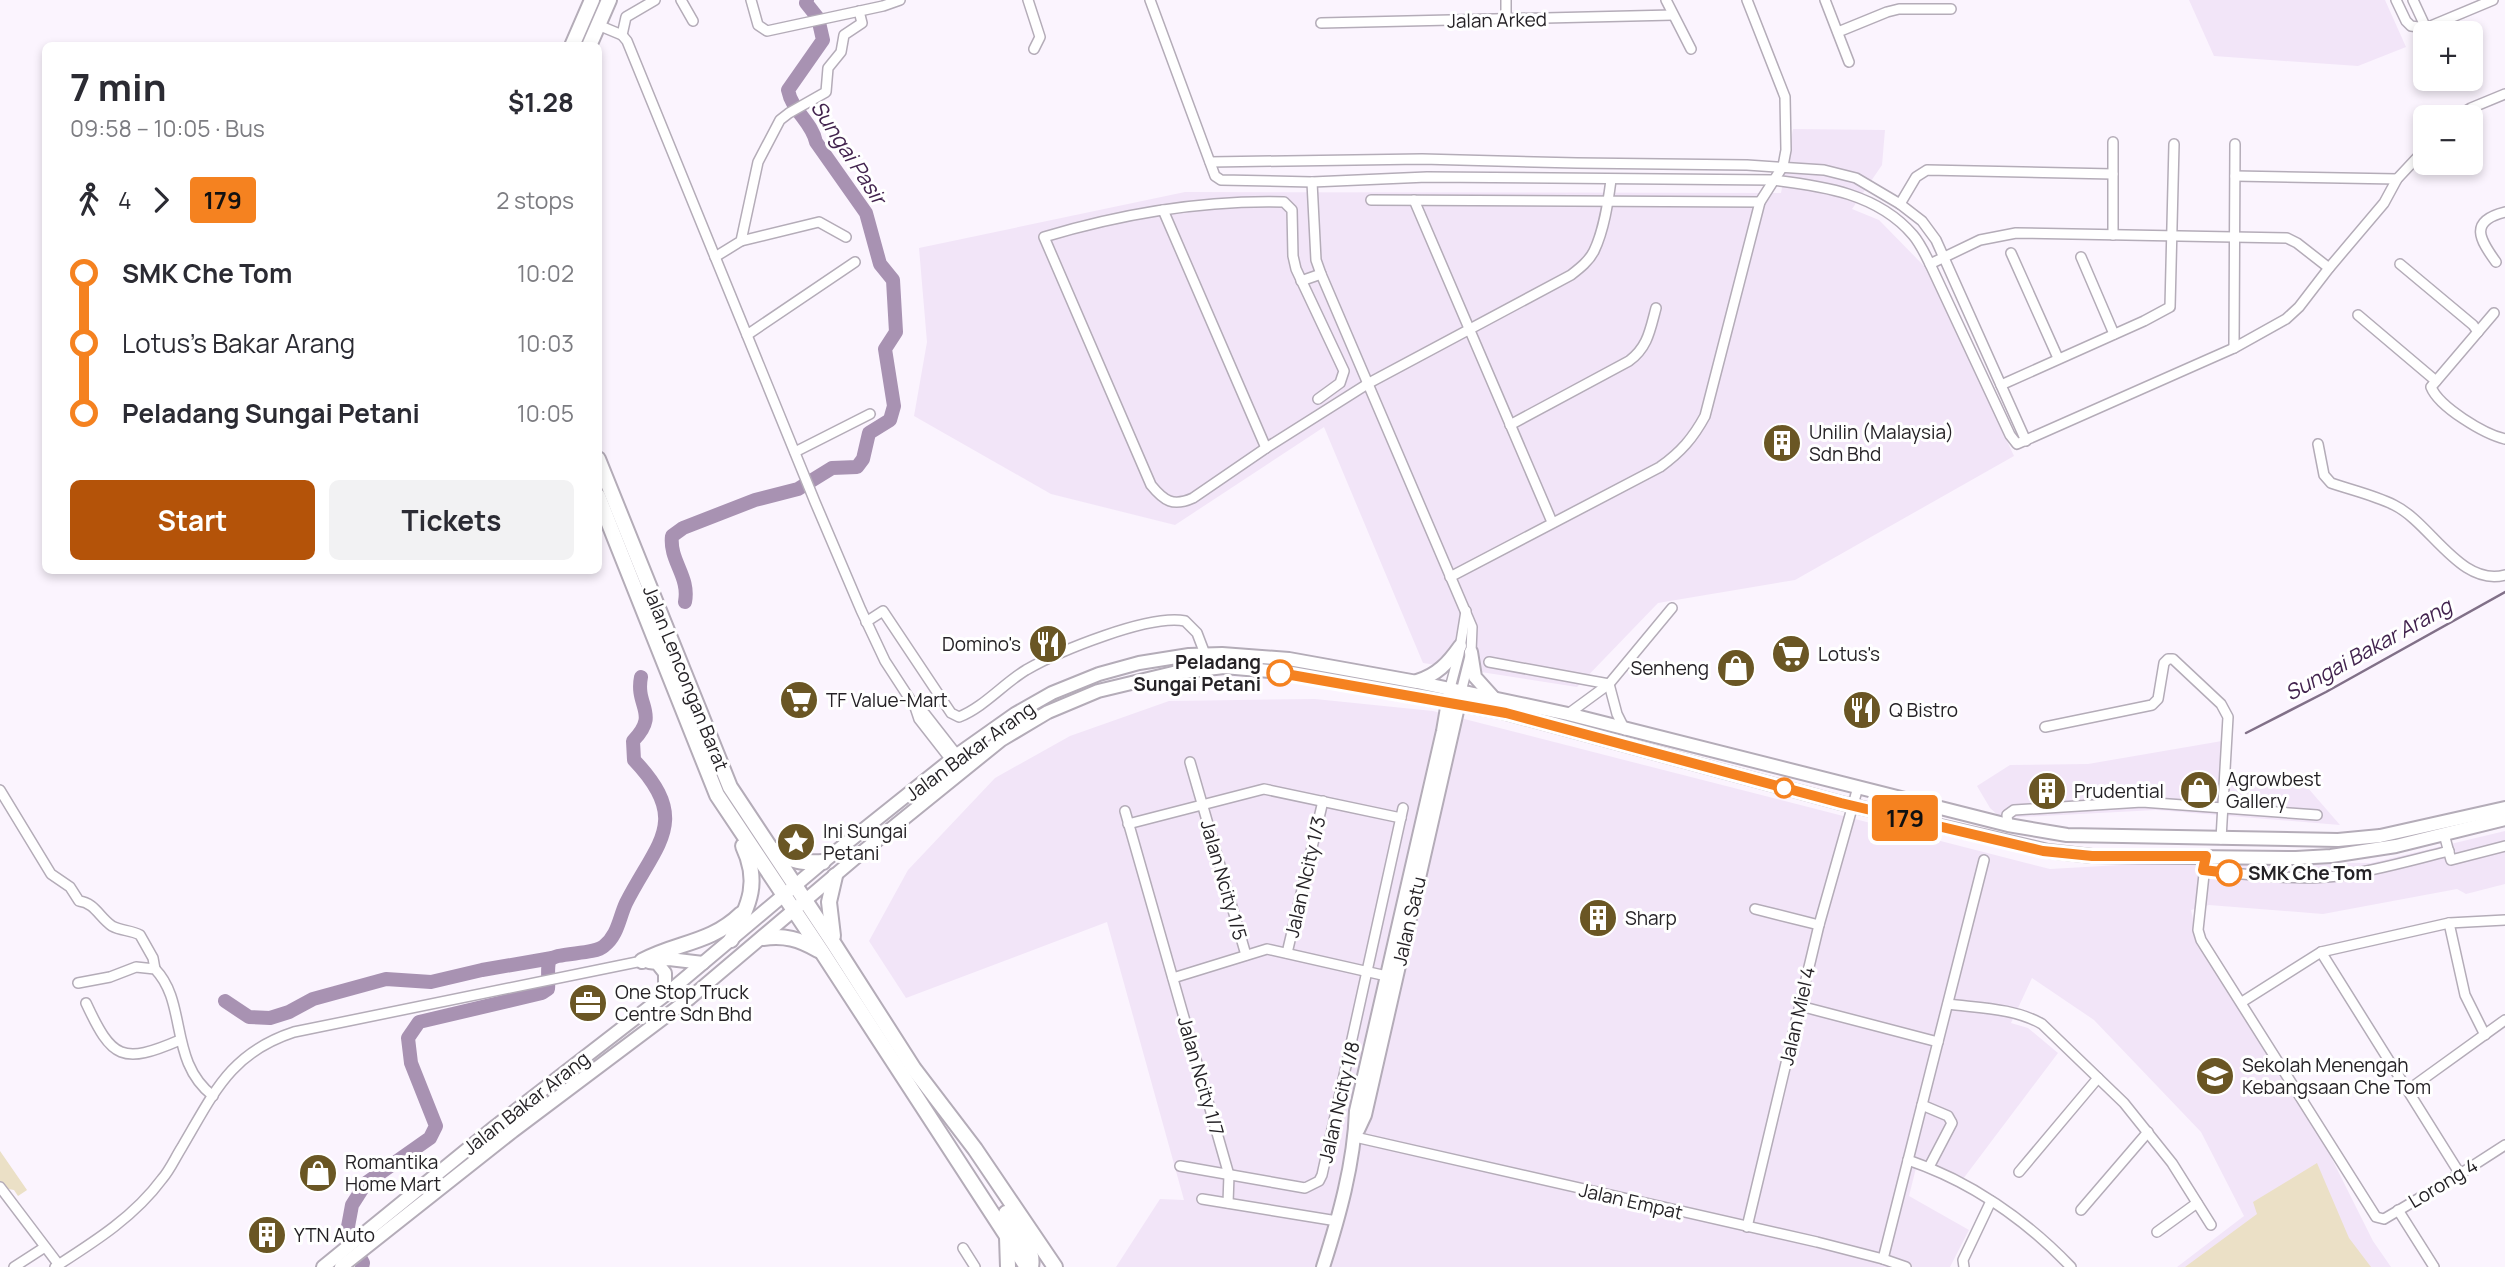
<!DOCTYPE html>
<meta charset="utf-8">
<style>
:root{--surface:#fff;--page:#f2f2f3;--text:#2b2b33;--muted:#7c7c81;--accent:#b45309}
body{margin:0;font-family:Manrope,sans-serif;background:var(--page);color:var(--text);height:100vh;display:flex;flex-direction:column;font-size:26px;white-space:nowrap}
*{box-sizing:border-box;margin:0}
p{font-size:23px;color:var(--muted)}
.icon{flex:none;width:38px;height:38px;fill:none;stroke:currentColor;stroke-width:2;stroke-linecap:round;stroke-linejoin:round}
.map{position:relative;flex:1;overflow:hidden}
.drawer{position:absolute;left:42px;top:42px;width:560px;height:532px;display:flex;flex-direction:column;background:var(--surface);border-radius:10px;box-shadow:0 4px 10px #0003}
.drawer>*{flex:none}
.badge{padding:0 14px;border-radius:5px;font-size:24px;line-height:46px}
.tools{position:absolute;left:2413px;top:21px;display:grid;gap:14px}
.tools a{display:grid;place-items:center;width:70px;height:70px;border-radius:10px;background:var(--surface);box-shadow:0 4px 10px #0003;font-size:35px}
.map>.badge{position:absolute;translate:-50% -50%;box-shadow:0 0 0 4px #fff}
.legs{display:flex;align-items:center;gap:10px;height:77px;padding:0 28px;font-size:23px}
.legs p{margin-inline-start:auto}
.overview{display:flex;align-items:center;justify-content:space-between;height:119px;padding:0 28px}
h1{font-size:38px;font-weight:700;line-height:52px}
.action{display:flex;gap:14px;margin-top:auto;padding:14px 28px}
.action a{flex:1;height:80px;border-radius:10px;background:var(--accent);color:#fff;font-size:28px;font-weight:700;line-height:80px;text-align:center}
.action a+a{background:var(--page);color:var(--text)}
ul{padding:0 28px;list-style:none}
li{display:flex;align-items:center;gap:24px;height:70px;font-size:26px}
li i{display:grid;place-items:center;width:10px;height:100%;margin:0 9px;background:currentColor}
li i::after{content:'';width:18px;height:18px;margin:-9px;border:5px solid;border-radius:50%;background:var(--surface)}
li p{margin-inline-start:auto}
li:first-child i{background:linear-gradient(#0000 50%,currentColor 0)}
li:last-child i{background:linear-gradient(currentColor 50%,#0000 0)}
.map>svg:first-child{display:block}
</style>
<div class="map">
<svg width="2505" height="1267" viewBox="0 0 2505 1267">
<rect width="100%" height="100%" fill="#fbf4fe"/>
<g fill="#f2e5f8">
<path d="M 2189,0 L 2385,0 L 2406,47 L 2358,66 L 2214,56 Z"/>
<path d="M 1793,129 L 1885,130 L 1882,165 L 1852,209 L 1879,220 L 1926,268 L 2014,456 L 1795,580 L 1658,603 L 1577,687 L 1423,663 L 1324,427 L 1175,525 L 1051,494 L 914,416 L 927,342 L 919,248 L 1185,192 L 1781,193 Z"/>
<path d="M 1315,699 L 1433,711 L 2050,869 L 2173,862 L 2371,863 L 2505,831 L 2505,884 L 2466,894 L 2457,889 L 2323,914 L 2209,905 L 2191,910 L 2199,944 L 2324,1143 L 2373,1241 L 2391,1267 L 2177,1267 L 2244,1216 L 2201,1132 L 2094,1020 L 2032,978 L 2011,1023 L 2028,1028 L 2058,1053 L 1957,1187 L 1916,1168 L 1909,1196 L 1969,1230 L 1950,1267 L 1116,1267 L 1160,1199 L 1184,1200 L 1107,922 L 906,998 L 869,941 L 908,870 L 995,778 L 1070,736 L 1169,701 Z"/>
<path d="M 2222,741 L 2219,776 L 2301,780 L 2340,825 L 2156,810 L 2001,818 L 1990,808 L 1977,786 L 2010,765 L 2088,764 Z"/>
</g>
<g fill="#ebe0c6">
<path d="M 0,1151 L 27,1190 L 18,1196 L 14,1190 L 3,1188 L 0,1184 Z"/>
<path d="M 2317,1163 L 2349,1238 L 2371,1267 L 2185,1267 L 2257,1214 L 2253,1202 Z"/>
</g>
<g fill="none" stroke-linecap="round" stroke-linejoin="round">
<path stroke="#817088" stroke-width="2.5" d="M 2246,733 L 2326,692 L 2505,592"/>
<g stroke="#a892b2" stroke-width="14">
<path d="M 685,602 C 690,576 669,561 672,536 L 683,528 L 755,500 L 798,489 L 832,468 L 857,467 L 863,459 L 869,433 L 890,420 L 894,406 L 885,349 L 896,332 L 893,280 L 880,264 L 866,213 L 816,142 C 812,122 792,111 788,90 L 823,40 L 818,18 L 806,3 L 807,0"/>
<path d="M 225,1001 L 249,1017 L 270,1018 L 289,1012 L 313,999 L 386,979 L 431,982 L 482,970 L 552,958"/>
<path d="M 362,1267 L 363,1263 L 347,1232 L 352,1205 L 366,1183 L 430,1138 L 436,1126 L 411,1063 L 408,1038 L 419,1022 L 542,993 L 548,989 C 549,981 547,969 549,962 C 552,951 593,956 604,946 C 618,935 619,918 626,903 C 657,842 692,821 634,760 L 633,741 C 660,713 635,707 641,677"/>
</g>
<defs>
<g id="minor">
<path d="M 681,0 L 693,21"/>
<path d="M 751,0 L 758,25 L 767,31 L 883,6 L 900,0"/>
<path d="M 1028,0 L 1040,37 L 1034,49"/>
<path d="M 1150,0 L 1215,176 L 1221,180 L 1312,182 L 1427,177 L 1773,180 C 1824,186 1878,194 1913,235 C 1920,243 1925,254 1930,264 L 2010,435 L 2017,444 L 2234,348 L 2286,319 L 2299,307 L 2329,268 L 2384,203 L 2397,179 L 2426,148"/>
<path d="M 1506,0 L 1506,20"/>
<path d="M 1666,0 L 1691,49"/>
<path d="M 1825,0 L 1849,62"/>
<path d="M 2396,0 L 2406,21 L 2411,26 L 2426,28 L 2493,0"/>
<path d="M 2413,0 L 2426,28"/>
<path d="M 1321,23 L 1673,15"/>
<path d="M 598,25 L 622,35 L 627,41 L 815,502 L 861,610 L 885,661 L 915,707 L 919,719 L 951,760"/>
<path d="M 1838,32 L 1887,12 L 1899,9 L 1951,9"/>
<path d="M 622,35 L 626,17 L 655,0"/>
<path d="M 2456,117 L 2471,108 L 2505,94"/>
<path d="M 1210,162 L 1422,159 L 1577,163 L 1747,165 L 1824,170 L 1856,178 L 1900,204 L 1922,221 L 1936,240 L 2026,441"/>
<path d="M 2235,176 L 2397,179"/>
<path d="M 1312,182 L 1316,260 L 1321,274 L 1472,627 L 1471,652 L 1461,692"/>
<path d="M 1371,200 L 1760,202"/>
<path d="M 1414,200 L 1552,522"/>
<path d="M 1900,204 L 1916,177 L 1927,170 L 2113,174"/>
<path d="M 1163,210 L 1266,448"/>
<path d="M 2113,235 L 2113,142"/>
<path d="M 741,241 L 819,222 L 846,237"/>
<path d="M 2011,253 L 2058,358"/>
<path d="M 715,257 L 741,241 L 758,162 L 780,120 L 789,113 L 826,92 L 828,68 L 841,52 L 844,35 L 862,23 L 859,11"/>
<path d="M 2081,257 L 2114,334"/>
<path d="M 2496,262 C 2480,240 2468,221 2505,212"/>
<path d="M 1930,264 L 1980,240 L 2016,233 L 2287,238 L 2297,243 L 2329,268"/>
<path d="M 2400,264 L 2473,325 L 2478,332"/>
<path d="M 1301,281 L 1321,274"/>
<path d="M 2494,313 L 2431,387 C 2439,407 2484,434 2505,439"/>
<path d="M 2358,315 L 2436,381"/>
<path d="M 747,335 L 855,262"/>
<path d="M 2234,348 L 2235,144"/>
<path d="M 2001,385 L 2144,321 L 2170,307 L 2174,144"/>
<path d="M 1318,399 L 1340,383 L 1344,371 L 1296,269 L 1293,256 L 1292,210 L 1284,202 C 1204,200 1121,214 1044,237 L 1151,485 C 1164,501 1173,507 1193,498 L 1266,448 L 1369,383 L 1571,275 C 1580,268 1589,261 1594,251 C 1604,230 1608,203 1611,180"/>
<path d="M 1510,425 L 1629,361 C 1648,347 1650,330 1656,308"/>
<path d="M 2318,444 L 2324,475 L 2331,483 C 2351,490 2374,495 2394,505 C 2431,523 2460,587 2505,575"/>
<path d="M 795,452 L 870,414"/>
<path d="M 1450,577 L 1660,467 C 1681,452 1693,438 1705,416 L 1760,202 L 1783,166 L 1786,150 L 1785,97 L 1747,0"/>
<path d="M 866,622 L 883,611 L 951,713 L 959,717 C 984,707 1003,684 1026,670 C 1059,651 1149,614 1185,621 L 1197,633 L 1205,654"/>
<path d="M 1489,662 L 1609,684"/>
<path d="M 1609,684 L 1617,714 L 1625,730"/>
<path d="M 1450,688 L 1459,654 L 1466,611"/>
<path d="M 916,708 L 925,714 L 957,755"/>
<path d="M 1568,714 L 1609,684 L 1672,608"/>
<path d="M 2045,727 L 2152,705 L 2158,699 L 2164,663 L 2168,659 L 2173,659 L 2221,704 L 2228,717 L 2221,839"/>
<path d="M 1190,762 L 1246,955"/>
<path d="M 0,790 L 51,874 L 70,887 L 79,901 C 95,903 99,917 112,926 C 121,931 131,930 140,935 L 153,958 L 155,969"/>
<path d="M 1125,811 L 1229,1175 L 1228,1203"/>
<path d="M 1128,824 L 1264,789 L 1401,818"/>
<path d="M 2008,825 L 2007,815 L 2014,810 L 2142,802 L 2317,815"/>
<path d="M 2444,834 L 2451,860 L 2505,846"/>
<path d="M 2206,856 L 2198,930 L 2201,940 L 2376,1217 L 2384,1219 L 2460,1174 L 2505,1145"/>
<path d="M 2203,870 C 2247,874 2294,881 2338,876 C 2375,871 2412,860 2449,851"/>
<path d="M 1755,909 L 1819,925"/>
<path d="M 2449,923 L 2465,995 L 2485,1035"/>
<path d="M 2321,952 L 2460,1174"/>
<path d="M 1287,953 L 1323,801"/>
<path d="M 1173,978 L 1267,949 L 1391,977"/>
<path d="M 78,983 L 110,977 L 136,967 L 155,969 C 188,1003 168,1061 213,1096"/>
<path d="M 2242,1002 L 2321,952 L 2449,923 L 2505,920"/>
<path d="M 86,1003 C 112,1059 122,1065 180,1040"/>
<path d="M 1948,1004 C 1979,1008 2014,1008 2042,1024 L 2124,1103 L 2172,1163 L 2211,1225"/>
<path d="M 1800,1006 L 1938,1042"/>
<path d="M 2408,1090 L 2505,1020"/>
<path d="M 1922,1105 L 1948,1116 L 1952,1123 L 1929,1167"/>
<path d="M 1355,1137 L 1817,1242 L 1883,1259 L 1906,1267"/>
<path d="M 1908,1160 C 1970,1181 2026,1220 2071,1267"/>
<path d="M 1180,1166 L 1305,1188 L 1319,1181 L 1322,1175 L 1403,808"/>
<path d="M 2019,1172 L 2098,1078"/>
<path d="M 0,1187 L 59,1265"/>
<path d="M 1202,1199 L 1337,1221"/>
<path d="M 2081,1210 L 2148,1132"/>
<path d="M 2398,1210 L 2434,1267"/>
<path d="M 1747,1227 L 1819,925 L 1858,787"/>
<path d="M 2157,1232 L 2197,1203"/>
<path d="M 963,1248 L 975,1267"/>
<path d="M 1883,1259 L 1984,860"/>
<path d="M 14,1267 L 45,1247"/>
<path d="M 55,1267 C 94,1242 134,1217 162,1179 C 170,1170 175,1158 182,1147 C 214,1093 230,1053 294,1032 L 642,961"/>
<path d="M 1964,1267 L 1963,1260 L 1991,1201"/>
</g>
<g id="major">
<path d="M 1471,652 L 1475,677 L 1493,697"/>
<path d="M 1417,681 C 1437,675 1448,663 1460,646"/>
<path d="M 649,960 L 669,959 L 703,963"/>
<path d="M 649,962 L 657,963 L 665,973 L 665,995"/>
<path d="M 1358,1130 L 1365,1115 L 1460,698"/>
<path d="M 323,1267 L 496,1126 L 665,995 L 823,862 L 957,755 L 1015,714 L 1052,693 L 1099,674 L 1139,663 L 1189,655 L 1222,654 L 1289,659 L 1417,682 L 1568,714 L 2008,825 L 2067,835 L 2338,840 L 2380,836 L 2505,808"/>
<path d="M 341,1267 L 513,1131 L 690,998 L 860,854 L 1001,740 L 1048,712 L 1098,691 L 1173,673 L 1224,667 L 1280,672 L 1506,713 L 1841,803 L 2048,851 L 2092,856 L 2296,858 L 2331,856 L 2396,846 L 2505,819"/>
<path d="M 1323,1267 C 1339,1217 1354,1164 1356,1111 L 1443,731 L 1449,696"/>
</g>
<g id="highway">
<path d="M 572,46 L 592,0"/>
<path d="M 589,46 L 609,0"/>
<path d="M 598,459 L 730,787 L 834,944 L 914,1069 L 975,1149 L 1055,1267"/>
<path d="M 598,496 L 717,795 L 822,952 L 1027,1267"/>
<path d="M 774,850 C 790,862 804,863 823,862"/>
<path d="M 833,936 L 829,902 L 835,876"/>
<path d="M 763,938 C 785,935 799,939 818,950"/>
<path d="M 731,940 C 748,906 761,884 743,846"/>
<path d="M 642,961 C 677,942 710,944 741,914"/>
<path d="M 1006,1213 C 1016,1228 1035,1248 1031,1267"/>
<path d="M 1007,1237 L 1008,1267"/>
</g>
</defs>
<use href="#minor" stroke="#b4acb8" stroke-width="12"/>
<use href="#major" stroke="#b4acb8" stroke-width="16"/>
<use href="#highway" stroke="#b4acb8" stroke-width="18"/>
<use href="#minor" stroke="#fff" stroke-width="9"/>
<use href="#major" stroke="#fff" stroke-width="12"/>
<use href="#highway" stroke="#fff" stroke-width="14"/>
</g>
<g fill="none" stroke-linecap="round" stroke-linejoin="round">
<defs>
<path id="line-1" d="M 1280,673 L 1506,713 L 1841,803 L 2043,851 L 2092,856 L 2206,856 L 2203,870 L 2229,873"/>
</defs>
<use href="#line-1" stroke="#fff" stroke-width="16"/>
<use href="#line-1" stroke="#f58220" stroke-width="10"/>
</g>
<defs>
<symbol id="building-disc" viewBox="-11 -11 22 22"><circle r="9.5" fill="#6a5624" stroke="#fff"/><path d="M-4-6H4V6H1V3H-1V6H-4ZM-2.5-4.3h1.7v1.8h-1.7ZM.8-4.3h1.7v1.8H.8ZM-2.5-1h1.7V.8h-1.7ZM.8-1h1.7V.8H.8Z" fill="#fff"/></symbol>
<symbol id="restaurant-disc" viewBox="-11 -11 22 22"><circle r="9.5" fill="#6a5624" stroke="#fff"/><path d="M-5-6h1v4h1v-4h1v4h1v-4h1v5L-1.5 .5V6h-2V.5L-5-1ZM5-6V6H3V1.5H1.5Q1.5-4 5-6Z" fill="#fff"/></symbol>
<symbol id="supermarket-disc" viewBox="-11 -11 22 22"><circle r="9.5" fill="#6a5624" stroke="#fff"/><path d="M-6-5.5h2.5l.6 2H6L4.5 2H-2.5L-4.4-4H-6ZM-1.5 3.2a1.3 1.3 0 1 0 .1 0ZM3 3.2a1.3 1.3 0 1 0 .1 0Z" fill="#fff"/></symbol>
<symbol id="shop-disc" viewBox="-11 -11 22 22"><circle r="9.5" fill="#6a5624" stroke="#fff"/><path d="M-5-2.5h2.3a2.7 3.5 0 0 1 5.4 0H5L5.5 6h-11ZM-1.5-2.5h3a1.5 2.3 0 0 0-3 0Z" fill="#fff"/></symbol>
<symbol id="sight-disc" viewBox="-11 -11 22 22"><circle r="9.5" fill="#6a5624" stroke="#fff"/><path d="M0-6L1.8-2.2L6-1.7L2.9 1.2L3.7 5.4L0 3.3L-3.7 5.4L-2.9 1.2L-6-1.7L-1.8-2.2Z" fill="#fff"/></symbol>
<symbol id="office-disc" viewBox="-11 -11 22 22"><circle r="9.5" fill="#6a5624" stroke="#fff"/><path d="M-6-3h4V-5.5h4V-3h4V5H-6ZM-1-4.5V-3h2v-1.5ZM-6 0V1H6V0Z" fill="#fff"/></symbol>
<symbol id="school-disc" viewBox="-11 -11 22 22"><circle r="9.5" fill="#6a5624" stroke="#fff"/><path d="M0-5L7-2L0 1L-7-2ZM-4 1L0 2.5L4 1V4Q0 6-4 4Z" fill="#fff"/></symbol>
</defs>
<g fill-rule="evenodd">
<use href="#building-disc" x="1760" y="421" width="44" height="44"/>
<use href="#restaurant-disc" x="1026" y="622" width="44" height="44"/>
<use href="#supermarket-disc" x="1769" y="632" width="44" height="44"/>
<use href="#shop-disc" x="1714" y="646" width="44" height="44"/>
<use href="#supermarket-disc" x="777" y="678" width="44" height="44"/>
<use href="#restaurant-disc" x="1840" y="688" width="44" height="44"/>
<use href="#shop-disc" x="2177" y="768" width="44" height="44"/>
<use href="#building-disc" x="2025" y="769" width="44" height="44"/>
<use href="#sight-disc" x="774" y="820" width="44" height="44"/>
<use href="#building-disc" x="1576" y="896" width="44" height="44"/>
<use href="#office-disc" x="566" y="981" width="44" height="44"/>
<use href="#school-disc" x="2193" y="1054" width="44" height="44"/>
<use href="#shop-disc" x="296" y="1151" width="44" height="44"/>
<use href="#building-disc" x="245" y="1213" width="44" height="44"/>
</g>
<g fill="#fff" stroke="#f58220" stroke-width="3.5">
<circle cx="1280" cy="673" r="12"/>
<circle cx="1784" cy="788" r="9"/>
<circle cx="2229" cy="873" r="12"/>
</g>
<g text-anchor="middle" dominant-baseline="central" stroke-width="6" stroke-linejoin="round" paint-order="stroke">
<g font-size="19" fill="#252226" stroke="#fff">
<text transform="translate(1497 20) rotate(-1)">Jalan Arked</text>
<text transform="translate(686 678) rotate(68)">Jalan Lencongan Barat</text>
<text transform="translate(970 751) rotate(-36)">Jalan Bakar Arang</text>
<text transform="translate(1305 877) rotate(-77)">Jalan Ncity 1/3</text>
<text transform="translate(1224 880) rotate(74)">Jalan Ncity 1/5</text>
<text transform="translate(1409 921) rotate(-77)">Jalan Satu</text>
<text transform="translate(1797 1016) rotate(-77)">Jalan Miel 4</text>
<text transform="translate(1201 1076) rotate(74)">Jalan Ncity 1/7</text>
<text transform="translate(1339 1102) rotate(-77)">Jalan Ncity 1/8</text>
<text transform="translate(526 1103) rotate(-38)">Jalan Bakar Arang</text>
<text transform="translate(2443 1183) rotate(-31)">Lorong 4</text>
<text transform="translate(1631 1201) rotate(13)">Jalan Empat</text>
</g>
<g font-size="19" fill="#252226" stroke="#fff" text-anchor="start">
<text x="1809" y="432">Unilin (Malaysia)<tspan x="1809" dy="22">Sdn Bhd</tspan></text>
<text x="1021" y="644" text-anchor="end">Domino's</text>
<text x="1818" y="654">Lotus's</text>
<text x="1709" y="668" text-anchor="end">Senheng</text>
<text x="826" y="700">TF Value-Mart</text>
<text x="1889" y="710">Q Bistro</text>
<text x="2226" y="779">Agrowbest<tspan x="2226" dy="22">Gallery</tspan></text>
<text x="2074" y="791">Prudential</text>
<text x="823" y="831">Ini Sungai<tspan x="823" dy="22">Petani</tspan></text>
<text x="1625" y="918">Sharp</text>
<text x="615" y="992">One Stop Truck<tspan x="615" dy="22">Centre Sdn Bhd</tspan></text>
<text x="2242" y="1065">Sekolah Menengah<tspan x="2242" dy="22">Kebangsaan Che Tom</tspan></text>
<text x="345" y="1162">Romantika<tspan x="345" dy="22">Home Mart</tspan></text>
<text x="294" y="1235">YTN Auto</text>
</g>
<g font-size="19" font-weight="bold" fill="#252226" stroke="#fff" text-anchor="end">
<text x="1261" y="662">Peladang<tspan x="1261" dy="22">Sungai Petani</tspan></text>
<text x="2248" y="873" text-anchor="start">SMK Che Tom</text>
</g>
<g font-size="21" font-style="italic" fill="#42234e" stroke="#fff">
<text transform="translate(849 152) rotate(57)">Sungai Pasir</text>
<text transform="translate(2368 649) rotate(-29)">Sungai Bakar Arang</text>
</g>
</g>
</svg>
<div class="tools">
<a>+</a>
<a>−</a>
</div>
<b class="badge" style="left:1905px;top:818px;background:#f58220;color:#111">179</b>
<section class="drawer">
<div class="overview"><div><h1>7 min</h1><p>09:58 – 10:05 · Bus</p></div><b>$1.28</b></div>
<div class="legs"><svg class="icon" aria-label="walk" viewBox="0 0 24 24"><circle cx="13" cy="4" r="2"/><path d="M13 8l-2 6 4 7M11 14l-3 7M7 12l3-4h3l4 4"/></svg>4<svg class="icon" aria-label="forward" viewBox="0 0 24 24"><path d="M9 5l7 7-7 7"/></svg><b class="badge" style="background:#f58220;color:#111">179</b><p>2 stops</p></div>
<ul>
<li><i style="color:#f58220"></i><b>SMK Che Tom</b><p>10:02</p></li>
<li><i style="color:#f58220"></i><span>Lotus's Bakar Arang</span><p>10:03</p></li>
<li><i style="color:#f58220"></i><b>Peladang Sungai Petani</b><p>10:05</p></li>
</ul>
<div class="action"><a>Start</a><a>Tickets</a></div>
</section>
</div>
